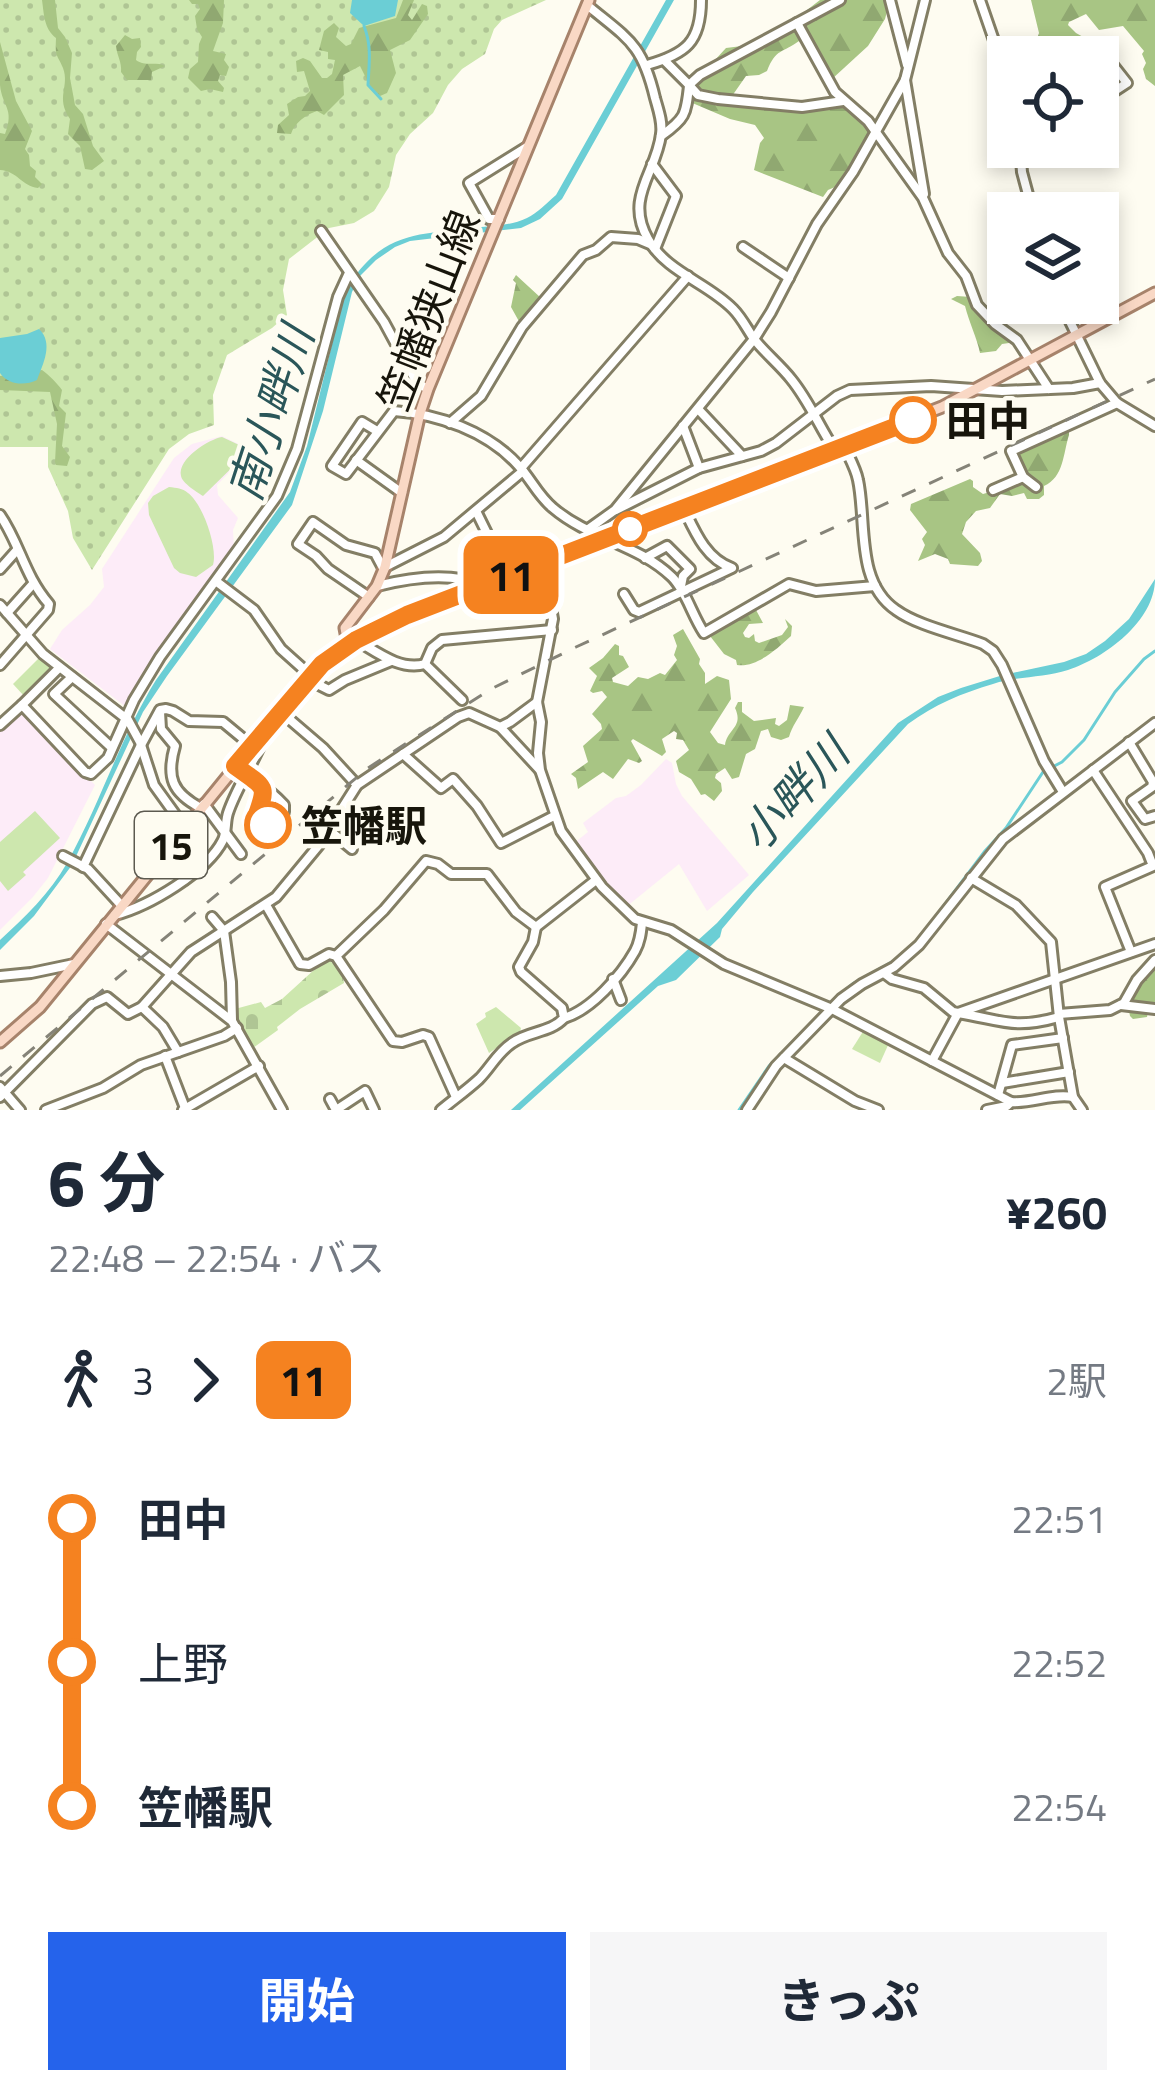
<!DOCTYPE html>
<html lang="ja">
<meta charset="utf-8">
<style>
:root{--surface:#fff;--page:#f6f6f7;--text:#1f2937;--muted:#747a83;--accent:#2563eb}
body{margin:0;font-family:"Titillium Web","Noto Sans JP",sans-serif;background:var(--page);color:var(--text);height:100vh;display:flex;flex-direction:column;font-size:45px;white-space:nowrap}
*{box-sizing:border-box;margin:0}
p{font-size:39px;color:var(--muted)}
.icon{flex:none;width:66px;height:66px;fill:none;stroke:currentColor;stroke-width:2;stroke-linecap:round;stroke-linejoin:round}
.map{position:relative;height:1110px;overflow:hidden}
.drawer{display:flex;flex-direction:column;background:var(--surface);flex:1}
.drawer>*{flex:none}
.badge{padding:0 24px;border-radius:18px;font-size:42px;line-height:78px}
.fabs{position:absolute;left:987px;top:36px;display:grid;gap:24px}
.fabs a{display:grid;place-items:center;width:132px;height:132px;border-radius:0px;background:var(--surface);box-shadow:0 6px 18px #0003;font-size:60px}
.map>.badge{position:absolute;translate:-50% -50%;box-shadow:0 0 0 6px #fff}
.legs{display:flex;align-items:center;gap:18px;height:132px;padding:0 48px;font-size:39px}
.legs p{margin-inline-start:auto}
.headline{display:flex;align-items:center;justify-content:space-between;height:204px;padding:0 48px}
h1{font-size:66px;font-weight:700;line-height:90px}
.button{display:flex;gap:24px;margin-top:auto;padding:24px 48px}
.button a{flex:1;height:138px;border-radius:0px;background:var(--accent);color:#fff;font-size:48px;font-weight:700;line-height:138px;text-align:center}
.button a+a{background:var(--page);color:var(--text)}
ul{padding:0 48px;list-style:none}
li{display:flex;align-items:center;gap:42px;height:144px;font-size:45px}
li i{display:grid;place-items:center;width:18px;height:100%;margin:0 15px;background:currentColor}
li i::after{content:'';width:30px;height:30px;margin:-15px;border:9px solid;border-radius:50%;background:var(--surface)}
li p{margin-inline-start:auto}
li:first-child i{background:linear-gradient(#0000 50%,currentColor 0)}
li:last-child i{background:linear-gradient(currentColor 50%,#0000 0)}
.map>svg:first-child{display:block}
</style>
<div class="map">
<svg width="1155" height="1110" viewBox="0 0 1155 1110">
<defs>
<pattern id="grass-dots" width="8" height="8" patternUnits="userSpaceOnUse" patternTransform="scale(3)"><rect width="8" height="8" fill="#cde7ae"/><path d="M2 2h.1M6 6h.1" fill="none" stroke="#afc594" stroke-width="1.8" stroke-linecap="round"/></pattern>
<pattern id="forest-firs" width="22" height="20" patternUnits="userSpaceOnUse" patternTransform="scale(3)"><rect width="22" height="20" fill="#a8c584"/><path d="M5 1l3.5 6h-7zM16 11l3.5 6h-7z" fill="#90a871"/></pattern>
<pattern id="cemetery-stones" width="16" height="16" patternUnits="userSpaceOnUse" patternTransform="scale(3)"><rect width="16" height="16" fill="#cde7ae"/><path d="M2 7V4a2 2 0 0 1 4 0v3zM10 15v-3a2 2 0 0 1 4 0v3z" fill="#afc594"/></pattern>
</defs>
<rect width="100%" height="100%" fill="#fefcf1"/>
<g fill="#fdecf8">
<path d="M 222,436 L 251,450 L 217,485 L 218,495 L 238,518 L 233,530 L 234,551 L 157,656 L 126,707 L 50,649 L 62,630 L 90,605 L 104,587 L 102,569 L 174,458 L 192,444 Z"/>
<path d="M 24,711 L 95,785 L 48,878 L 32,898 L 0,930 L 0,729 Z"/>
<path d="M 666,759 L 672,763 L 676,784 L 682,796 L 749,875 L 707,911 L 679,864 L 626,907 L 573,844 L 588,832 L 583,823 L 616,798 L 626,796 L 641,785 Z"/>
</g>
<path fill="url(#grass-dots)" d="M 0,0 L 546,0 L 502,20 L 494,29 L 485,54 L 462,69 L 448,85 L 433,113 L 410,134 L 396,155 L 389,187 L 374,211 L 354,223 L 329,228 L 289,259 L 283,290 L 287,315 L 272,328 L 227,355 L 213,395 L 214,425 L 189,434 L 169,449 L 92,570 L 73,538 L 68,511 L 48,467 L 48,447 L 0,447 Z"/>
<g fill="url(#forest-firs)">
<path d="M 42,0 L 55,0 L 58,28 L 65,37 L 72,53 L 70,78 L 75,105 L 83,114 L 93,146 L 104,161 L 92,170 L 85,169 L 80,146 L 68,134 L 70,119 C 55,97 70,87 63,68 C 57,53 55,59 56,38 C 44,29 44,14 42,0 Z"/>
<path d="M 189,0 L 224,0 L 223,23 L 213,51 L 226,54 L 224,60 L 229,67 L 226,76 L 220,75 L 218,81 L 224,88 L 223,92 L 210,89 L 201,91 L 188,78 L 190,69 L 198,62 L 199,44 L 202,37 L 197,29 L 195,16 L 200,9 L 198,4 L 192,4 Z"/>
<path d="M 403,0 L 414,0 L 408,15 L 412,20 L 422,4 L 427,6 L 428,14 L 410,40 L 390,50 L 396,73 L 387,93 L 380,96 L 370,86 L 360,66 L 343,75 L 344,95 L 324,115 L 317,111 C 307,114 294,123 291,134 L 277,133 L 278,125 L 289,115 L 287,104 L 298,97 L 305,96 L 310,91 L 304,71 L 297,72 L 296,61 L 303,58 L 310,61 L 322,78 L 327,78 L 332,74 L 335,60 L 328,59 L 328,52 L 319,50 L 324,31 L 334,23 L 339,28 L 336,37 L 346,46 L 351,44 L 359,28 L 396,18 Z"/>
<path d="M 820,0 L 890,0 L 885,19 L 868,46 L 832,79 L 805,44 L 799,41 C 783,53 776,48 767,71 L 759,75 L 746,76 L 732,96 L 741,102 L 843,105 L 870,128 L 872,135 L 842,184 L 828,190 L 823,197 L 754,170 L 760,143 L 764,138 L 755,125 L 730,119 L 690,102 L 692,85 L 726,48 L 742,46 L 794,20 Z"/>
<path d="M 1031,0 L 1155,0 L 1155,86 L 1146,79 L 1143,69 L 1146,63 L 1142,54 L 1144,51 L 1123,26 L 1099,30 L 1086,14 L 1069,22 L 1068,25 L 1076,33 L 1085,38 L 1084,46 L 1065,57 L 1031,57 L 1039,33 Z"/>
<path d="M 125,35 L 132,39 L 140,38 L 141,47 L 137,52 L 136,60 C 145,67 156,61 165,66 L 152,72 L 151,80 L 127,80 L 121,72 C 122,62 117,56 116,46 Z"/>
<path d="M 0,42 L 16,101 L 32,131 L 25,149 L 29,155 L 30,166 L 36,171 L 35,177 L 42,184 L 38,188 C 22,186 17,171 0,170 L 0,133 L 5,134 C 15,108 2,107 0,85 C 0,71 0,56 0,42 Z"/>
<path d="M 516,275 L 541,298 L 521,325 L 511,307 L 516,283 L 513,280 Z"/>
<path d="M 957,296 L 971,297 C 984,309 1002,320 1013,333 L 1009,343 L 1002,344 L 996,351 L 980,353 C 977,338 969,322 965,306 L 951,299 Z"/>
<path d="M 42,370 C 49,375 57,383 62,390 L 59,406 L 66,413 L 62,446 L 70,457 L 67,466 L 56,465 L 55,462 L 57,424 L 50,392 L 0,390 L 0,376 Z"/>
<path d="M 1065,428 L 1069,431 L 1069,435 C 1063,454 1064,477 1044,486 L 1044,495 L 1039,499 L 1027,499 L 1024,493 L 1012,496 L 1000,494 L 990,508 L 976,511 L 966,522 L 962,534 L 980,553 L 982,561 L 978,566 L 950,564 L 948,559 L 935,554 L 918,561 L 925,545 L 922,539 L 927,532 L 910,510 L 911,504 L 970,479 L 973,481 L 973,487 L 983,494 L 1021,483 L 1026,474 L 1016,454 L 1019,450 Z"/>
<path d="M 756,610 L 763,623 L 749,624 L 743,633 L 745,637 L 749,638 L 754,634 L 755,641 L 759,643 L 782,635 L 788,627 L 785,619 L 792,626 L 791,636 C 777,649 756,668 737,665 L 736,660 L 724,654 L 710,636 L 718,628 Z"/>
<path d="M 683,629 L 700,659 L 699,664 L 705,673 L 705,684 L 717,676 L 729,680 L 731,699 L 710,732 L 718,743 L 725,745 C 727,729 744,727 735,708 L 738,702 L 742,702 L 742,712 L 754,721 L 776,718 L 775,724 L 779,726 L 787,720 L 790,705 L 804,707 C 799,718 792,726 789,737 L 781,740 L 771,737 L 768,729 L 761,731 L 755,749 L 746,754 L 739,777 L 732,779 L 725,768 L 716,774 L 715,778 L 721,783 L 722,791 L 714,801 L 705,794 L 701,795 L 691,779 L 679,772 L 676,761 L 689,750 L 683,740 L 676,739 L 677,733 L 674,731 L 662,739 L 666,752 L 662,756 L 633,739 L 631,741 L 642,761 L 639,763 L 628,759 L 613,779 L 603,772 L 578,789 L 576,778 L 571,774 L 588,762 L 583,746 L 602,729 L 601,724 L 592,714 L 607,697 L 602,691 L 593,693 L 590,691 L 597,676 L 589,668 L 603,658 L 615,644 L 619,646 L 619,655 L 623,656 L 629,667 L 612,678 L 613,682 L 628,686 L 638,677 L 648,679 L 660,673 L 665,675 L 677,660 L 674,655 L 677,646 L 673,635 Z"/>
<path d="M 1155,963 L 1155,1007 L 1148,1012 L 1147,1017 L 1133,1019 L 1130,1016 C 1125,996 1143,978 1155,963 Z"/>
</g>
<path fill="url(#cemetery-stones)" d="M 326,959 C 335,962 344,976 344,983 L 300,1009 L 277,1027 L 278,1030 L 253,1048 L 235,1014 L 235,1009 L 261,1002 L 265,1008 L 282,999 Z"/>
<g fill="#cde7ae">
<path d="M 222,437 L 250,450 L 203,496 C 197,492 182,483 181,476 C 177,459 209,439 222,437 Z"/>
<path d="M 169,487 C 177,488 182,488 188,493 C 203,504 218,548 213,565 L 196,577 L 180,573 L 174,568 L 149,515 L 148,503 L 153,496 Z"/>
<path d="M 40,657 L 55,670 L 25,697 L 13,684 Z"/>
<path d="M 35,811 L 60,838 L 23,872 L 26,875 L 8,891 L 0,881 L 0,842 Z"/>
<path d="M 496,1007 L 521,1028 L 520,1032 L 489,1053 L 476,1024 L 486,1017 L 485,1013 Z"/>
<path d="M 864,1030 L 889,1043 L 880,1063 L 852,1049 Z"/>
</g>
<g fill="#6bced5">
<path d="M 352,0 L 398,0 L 395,16 L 364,26 L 350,13 Z"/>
<path d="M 666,0 L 674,0 L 562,199 L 540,219 L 521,228 L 410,241 L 395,247 L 376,260 L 360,276 L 352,292 L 323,411 L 292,505 L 167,676 L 143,712 L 72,865 L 34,916 L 0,950 L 0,940 C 25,917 50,893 67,863 C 100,804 120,738 156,680 L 290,492 L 307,446 L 345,291 C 382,230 417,235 481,227 C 496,226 512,225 527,218 C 537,213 547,203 556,195 Z"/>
<path d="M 39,329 C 54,343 43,364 37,380 C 25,386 8,385 0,373 L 0,338 L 27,334 Z"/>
<path d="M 1155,579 C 1155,621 1105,658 1068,670 C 1044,678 1017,676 993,684 C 962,693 934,705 908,724 L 753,892 L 722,929 L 720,937 L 676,980 L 658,986 L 520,1110 L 511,1110 L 717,923 L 898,723 L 938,697 L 961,688 L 1003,675 L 1064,662 L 1086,654 L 1105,641 L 1129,619 Z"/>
</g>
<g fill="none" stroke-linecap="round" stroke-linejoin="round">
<g stroke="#6bced5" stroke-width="3">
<path d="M 364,26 C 372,46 369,64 368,85 L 381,99"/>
<path d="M 915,944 L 985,851 L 1006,828 L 1043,772 L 1062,762 L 1084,740 L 1115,692 L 1144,659 L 1155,651"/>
<path d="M 739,1110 L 769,1066 L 838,996 L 854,983 L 899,958"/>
</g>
<defs>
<g id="minor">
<path d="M 890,0 L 907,65"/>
<path d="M 980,0 L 1008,81"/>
<path d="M 587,5 C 628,39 642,43 655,98 C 658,109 663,122 661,134 C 657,172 624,197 648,239 C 666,272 708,283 733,309 C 742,318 747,329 754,339 C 765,353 780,365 791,379 C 809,401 819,426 834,449"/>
<path d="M 797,23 L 835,92 L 868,121 L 923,198 L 948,253 L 966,276 L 977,305 L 995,324 L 1017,340 L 1049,389"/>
<path d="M 1098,59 L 1105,55 L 1127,83 L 1098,102"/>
<path d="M 664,60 L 689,85 L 700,75 L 840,0"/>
<path d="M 647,65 C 686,54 701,42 701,0"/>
<path d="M 905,80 L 924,194"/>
<path d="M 689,85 L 698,95 L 718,99 L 802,107 L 843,101"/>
<path d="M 661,136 C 685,119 686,115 689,86"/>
<path d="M 1020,147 L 1022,172 L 1033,213"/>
<path d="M 652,164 L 676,196 L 655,249"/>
<path d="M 499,219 L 489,219 L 469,183 L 527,147"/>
<path d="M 321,231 L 384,322 L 417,383 L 428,389"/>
<path d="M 743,247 L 789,278"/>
<path d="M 1061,303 L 1100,383 L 1117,403 L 1155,426"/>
<path d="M 698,409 L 742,456"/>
<path d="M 450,423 L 481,396 L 522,327 L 583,255 L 596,250 L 611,237 L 638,239 L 650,244"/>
<path d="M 683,426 L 699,468"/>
<path d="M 377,431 L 362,422 L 332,466 L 346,474 L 394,411 C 438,414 487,431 518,465 C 531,479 538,496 553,508 C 589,539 638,544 672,577 C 686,591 692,615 704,633 L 789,584 L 816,591 L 875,586"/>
<path d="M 844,446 C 849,457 856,469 858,480 C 867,522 855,582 896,610 C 918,626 957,634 983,644 L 993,651 L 1002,665 L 1044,761 L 1063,792"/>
<path d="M 356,460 L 402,493"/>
<path d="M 521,468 L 688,276"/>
<path d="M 1036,487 L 1023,477 L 1011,451 L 1117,403"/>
<path d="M 993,490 L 1023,477"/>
<path d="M 616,510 L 699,468 L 761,451 L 776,443 L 837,396 L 850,390 L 931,386 L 1002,391 L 1073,388 L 1100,383"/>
<path d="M 476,511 L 508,576"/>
<path d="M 0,515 C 20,544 24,575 49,604 L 48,610 L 0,665"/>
<path d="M 587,530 L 615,510 L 754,339 L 771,312 L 817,224 L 853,172 L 905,80 L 925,0"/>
<path d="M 645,558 L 667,546 L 690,569 L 683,576 L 681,586"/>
<path d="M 543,563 L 553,619 L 537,702 L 541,722 L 538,753 L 540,770 L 561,831 L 602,887 L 635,919 L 671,930 L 724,964 L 832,1009 L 1011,1102 C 1032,1104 1052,1093 1073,1097 L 1082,1110"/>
<path d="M 0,569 L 17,550"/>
<path d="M 217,582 L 254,610 L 281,649 L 310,675"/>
<path d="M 377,586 C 409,578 451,572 482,585"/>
<path d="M 624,594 L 634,610 L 639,612 L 732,568 C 706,559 695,532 684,509"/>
<path d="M 369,597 L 328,569 L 316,556 L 298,544 L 313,522 L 346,545 L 375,553 L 383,568 L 444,537 L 523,471"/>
<path d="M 0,605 L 43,654 L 128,720 L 140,742 L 154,785 L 185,828"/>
<path d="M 7,613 L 32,585"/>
<path d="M 356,640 C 377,652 400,671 425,664 L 432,648 L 442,640 L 552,630"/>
<path d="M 425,664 L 462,700"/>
<path d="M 72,677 L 54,694 L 112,748"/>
<path d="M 307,679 L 329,690 L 345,680 L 391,661"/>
<path d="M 22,705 L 59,668"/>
<path d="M 160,712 L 161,729 L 175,746 C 166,777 172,793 201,808"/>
<path d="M 281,712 L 323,748 L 357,785"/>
<path d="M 0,725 L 22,705 L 85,772 L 91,774 L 108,758 L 134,700 L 160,657 L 277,496 L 297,449 L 338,297 L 349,273"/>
<path d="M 501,728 L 539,769"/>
<path d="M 1129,742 L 1153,782 L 1152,787 L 1132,801 L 1145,819 L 1155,816"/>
<path d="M 403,754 L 441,788 L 453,779 L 477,806 L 501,843 L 554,816"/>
<path d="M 235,766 C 253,778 270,790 284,805 L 284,812 L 264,827 L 255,820 L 265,797 L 259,783"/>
<path d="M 1093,770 L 1148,853 L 1153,866 L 1105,887 L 1131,952"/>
<path d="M 204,804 L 241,854"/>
<path d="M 329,830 L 352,849"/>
<path d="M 168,849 L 184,880"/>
<path d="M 63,856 L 88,869 L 122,906"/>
<path d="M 83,867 L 141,745 L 160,710 L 166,709 L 173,711 L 189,721 L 223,722 L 252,746"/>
<path d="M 971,878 L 1016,905 L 1051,942 L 1059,1017 L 1073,1097"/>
<path d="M 266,905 L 300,964 L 309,965 L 329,954 L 336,956 L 393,1041 L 402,1042 L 423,1035 L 429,1037 L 456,1097"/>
<path d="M 115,915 C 149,906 207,872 223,840 C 227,831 225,822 228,813 C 236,789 251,767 261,744 L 263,734"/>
<path d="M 212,917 L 224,931 L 231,982 L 232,1020"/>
<path d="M 106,924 L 232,1021 L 282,1110"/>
<path d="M 336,956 L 384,910 L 426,861 L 438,864 L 451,874 L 487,874 L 516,912 L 536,927 L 596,880"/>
<path d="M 884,973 L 892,979 L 924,988 L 953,1012 L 958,1013 C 1002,1020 1013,1030 1059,1017"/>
<path d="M 0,976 L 31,973 L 74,964"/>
<path d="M 613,979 L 621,1000"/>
<path d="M 1121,1005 L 1155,1009"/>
<path d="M 142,1007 L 163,1027 L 178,1052"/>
<path d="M 1059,1014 L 1110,1010 L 1124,1003 L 1137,980 L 1155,960"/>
<path d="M 564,1018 C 591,1010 621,976 635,951 C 640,942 641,933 642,923"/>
<path d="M 165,1056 L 185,1108"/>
<path d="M 784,1058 L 855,1101 L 878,1110"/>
<path d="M 932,1061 L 958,1013 L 1155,944"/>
<path d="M 1002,1083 L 1069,1072"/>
<path d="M 0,1087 L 20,1110"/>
<path d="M 998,1095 L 1012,1045 L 1063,1038"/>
<path d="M 0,1097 L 92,1004 L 107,997 L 128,1014 L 142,1007 L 191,952 L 276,897 L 319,845 L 357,785 L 458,717 L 469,713 L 500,727 L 510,722 L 537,702"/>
<path d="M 330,1099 L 336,1110"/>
<path d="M 46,1110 L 103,1088 L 141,1065 L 224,1036 L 237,1028"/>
<path d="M 183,1110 L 259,1066"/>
<path d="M 336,1110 L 365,1091 L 374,1110"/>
<path d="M 441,1110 C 453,1100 467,1090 479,1079 C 491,1067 497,1053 512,1043 C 528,1031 551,1033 564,1018 L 562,1008 L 521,972 L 519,967 L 533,942 L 536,927"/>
<path d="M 747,1110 L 776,1066 L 841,999 L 862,984 L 894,967 L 919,945 L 1003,839 L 1155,723"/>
<path d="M 987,1110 L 1007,1106 L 1011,1102"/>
</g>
<g id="major">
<path d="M 348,644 L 345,628 L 377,586 L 385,567 L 420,413 L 428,389 L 589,0"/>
<path d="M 0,1042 L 40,1007 L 307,679 L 339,650 L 407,615 L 942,407 L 1155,293"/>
</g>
</defs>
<use href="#minor" stroke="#837e65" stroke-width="14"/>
<use href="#major" stroke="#a7836b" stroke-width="15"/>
<use href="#minor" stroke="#fff" stroke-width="8"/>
<use href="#major" stroke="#f9d8c5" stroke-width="9"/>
<path stroke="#858378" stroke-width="3" stroke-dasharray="15 15" stroke-linecap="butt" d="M 0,1076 L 368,768 L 491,689 L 576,647 L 1155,379"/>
</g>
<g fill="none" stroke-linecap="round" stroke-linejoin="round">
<defs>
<path id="line-1" d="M 268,825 L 262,827 L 255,820 C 268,784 267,789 235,766 L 322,664 L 356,640 L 407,615 L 913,420"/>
</defs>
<use href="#line-1" stroke="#fff" stroke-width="27"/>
<use href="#line-1" stroke="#f58220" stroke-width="18"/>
</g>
<g fill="#fff" stroke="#f58220" stroke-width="6">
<circle cx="913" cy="420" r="21"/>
<circle cx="630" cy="529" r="15"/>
<circle cx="268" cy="825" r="21"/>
</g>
<g text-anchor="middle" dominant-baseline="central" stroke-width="9" stroke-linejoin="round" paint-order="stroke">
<rect fill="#fefcf1" stroke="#5c5a50" stroke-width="3" x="135" y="812" width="72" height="66" rx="9"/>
<g font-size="39" font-weight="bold" fill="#17150b">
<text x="171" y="845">15</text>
</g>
<g font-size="42" fill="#17150b" stroke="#fefcf1">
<text transform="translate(428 310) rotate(-69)">笠幡狭山線</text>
</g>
<g font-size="42" font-weight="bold" fill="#17150b" stroke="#fefcf1" text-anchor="start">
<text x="946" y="420">田中</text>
<text x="301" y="825">笠幡駅</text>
</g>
<g font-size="45" font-style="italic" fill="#2a5659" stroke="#fefcf1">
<text transform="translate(270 413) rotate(-72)">南小畔川</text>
<text transform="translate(793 793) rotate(-47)">小畔川</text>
</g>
</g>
</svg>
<div class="fabs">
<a><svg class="icon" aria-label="locate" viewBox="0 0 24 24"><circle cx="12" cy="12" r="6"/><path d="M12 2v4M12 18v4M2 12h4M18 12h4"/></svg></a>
<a><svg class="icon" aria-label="layers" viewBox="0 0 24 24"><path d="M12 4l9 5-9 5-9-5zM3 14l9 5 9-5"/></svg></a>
</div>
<b class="badge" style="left:511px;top:575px;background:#f58220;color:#111">11</b>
</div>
<section class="drawer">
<div class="headline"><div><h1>6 分</h1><p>22:48 – 22:54 · バス</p></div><b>¥260</b></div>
<div class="legs"><svg class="icon" aria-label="walk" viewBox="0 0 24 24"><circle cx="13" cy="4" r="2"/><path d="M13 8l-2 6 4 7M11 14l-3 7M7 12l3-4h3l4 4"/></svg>3<svg class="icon" aria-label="forward" viewBox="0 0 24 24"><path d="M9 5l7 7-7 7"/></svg><b class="badge" style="background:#f58220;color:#111">11</b><p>2駅</p></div>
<ul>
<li><i style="color:#f58220"></i><b>田中</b><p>22:51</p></li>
<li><i style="color:#f58220"></i><span>上野</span><p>22:52</p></li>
<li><i style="color:#f58220"></i><b>笠幡駅</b><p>22:54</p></li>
</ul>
<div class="button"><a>開始</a><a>きっぷ</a></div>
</section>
